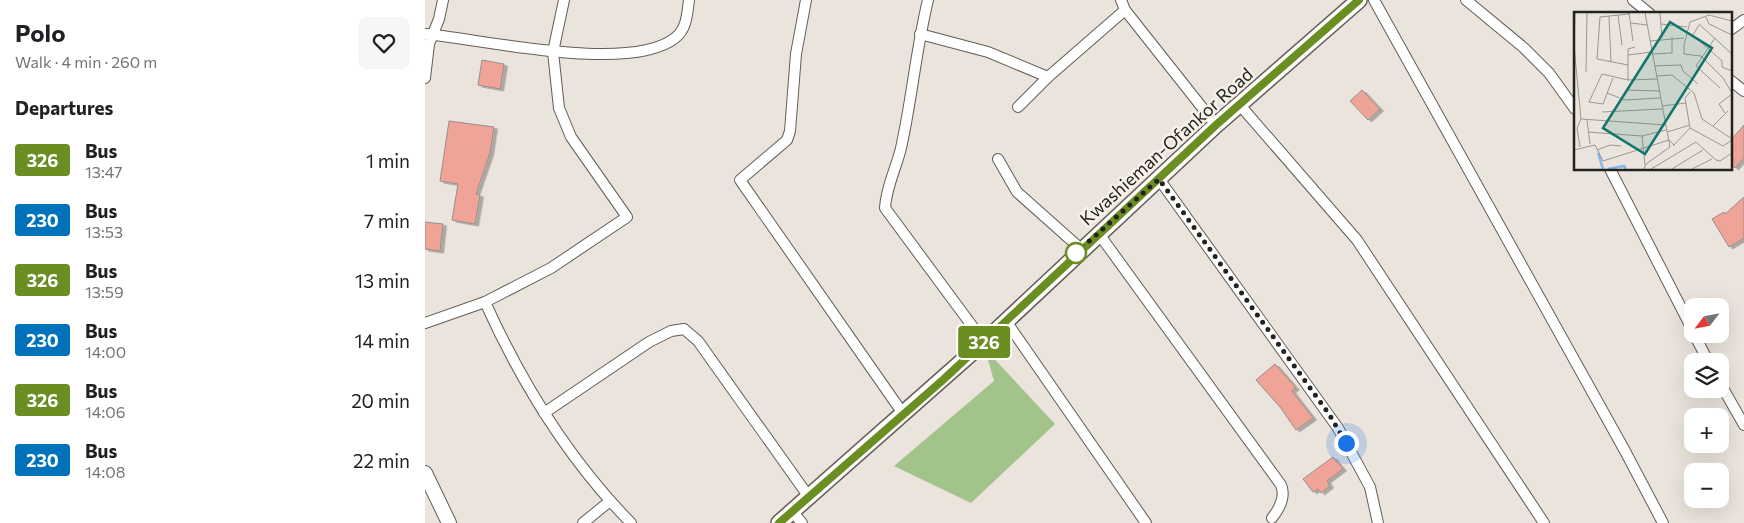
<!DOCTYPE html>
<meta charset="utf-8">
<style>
:root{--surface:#fff;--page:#f6f6f6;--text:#202124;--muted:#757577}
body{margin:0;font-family:Commissioner,sans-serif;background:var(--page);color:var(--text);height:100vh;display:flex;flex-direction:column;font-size:19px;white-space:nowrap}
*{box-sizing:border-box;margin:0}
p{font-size:16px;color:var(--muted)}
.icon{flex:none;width:28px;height:28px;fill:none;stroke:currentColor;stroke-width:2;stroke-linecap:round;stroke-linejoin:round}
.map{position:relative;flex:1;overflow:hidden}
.sheet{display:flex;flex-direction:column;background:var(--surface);width:425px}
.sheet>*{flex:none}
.badge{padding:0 10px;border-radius:4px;font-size:18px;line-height:32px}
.needle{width:32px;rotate:238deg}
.buttons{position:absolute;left:1259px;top:298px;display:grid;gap:10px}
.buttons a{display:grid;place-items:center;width:45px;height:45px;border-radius:10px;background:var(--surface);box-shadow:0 5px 20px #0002;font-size:25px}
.you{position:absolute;width:25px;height:25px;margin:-12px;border:4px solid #fff;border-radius:50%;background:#1a73e8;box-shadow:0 0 0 8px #1a73e833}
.map>.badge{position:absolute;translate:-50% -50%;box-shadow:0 0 0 2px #fff}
h2{padding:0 15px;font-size:19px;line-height:45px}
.round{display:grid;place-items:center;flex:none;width:52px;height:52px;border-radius:10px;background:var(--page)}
.summary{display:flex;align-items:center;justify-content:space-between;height:85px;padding:0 15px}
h1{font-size:24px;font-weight:700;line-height:38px}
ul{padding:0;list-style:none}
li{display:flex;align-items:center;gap:15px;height:60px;padding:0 15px}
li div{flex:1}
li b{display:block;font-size:19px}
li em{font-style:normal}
li .badge{min-width:55px;font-weight:700;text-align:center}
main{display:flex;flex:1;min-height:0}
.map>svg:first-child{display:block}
</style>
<main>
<section class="sheet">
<div class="summary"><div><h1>Polo</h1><p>Walk · 4 min · 260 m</p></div><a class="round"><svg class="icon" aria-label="heart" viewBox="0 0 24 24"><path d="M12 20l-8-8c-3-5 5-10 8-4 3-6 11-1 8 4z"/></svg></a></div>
<h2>Departures</h2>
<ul>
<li><span class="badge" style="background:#6b8e23;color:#fff">326</span><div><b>Bus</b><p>13:47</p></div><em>1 min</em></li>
<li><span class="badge" style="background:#0072bc;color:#fff">230</span><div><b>Bus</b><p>13:53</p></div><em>7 min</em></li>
<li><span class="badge" style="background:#6b8e23;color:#fff">326</span><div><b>Bus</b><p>13:59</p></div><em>13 min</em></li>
<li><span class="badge" style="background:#0072bc;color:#fff">230</span><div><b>Bus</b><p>14:00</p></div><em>14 min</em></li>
<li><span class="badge" style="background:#6b8e23;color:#fff">326</span><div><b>Bus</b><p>14:06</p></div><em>20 min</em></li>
<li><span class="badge" style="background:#0072bc;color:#fff">230</span><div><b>Bus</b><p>14:08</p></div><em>22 min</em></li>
</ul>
</section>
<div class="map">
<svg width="1319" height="523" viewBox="0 0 1319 523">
<defs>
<filter id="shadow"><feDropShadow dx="3.5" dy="2" stdDeviation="0" flood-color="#0004"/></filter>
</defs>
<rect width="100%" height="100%" fill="#eae4dc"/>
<path fill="#a2c48b" d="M 560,349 L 630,424 L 546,503 L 469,466 L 569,381 Z"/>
<g fill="#f0a397" stroke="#988e8c" filter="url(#shadow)">
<path d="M 57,60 L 79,64 L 75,89 L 53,85 Z"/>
<path d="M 937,90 L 955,109 L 943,120 L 925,101 Z"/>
<path d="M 24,121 L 69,127 L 65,153 L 51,194 L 55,195 L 50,224 L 27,220 L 33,184 L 15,181 Z"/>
<path d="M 1319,125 L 1319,158 L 1310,168 L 1305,163 L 1305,141 Z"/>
<path d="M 1319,197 L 1319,238 L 1304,247 L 1287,219 L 1299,212 L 1300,214 Z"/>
<path d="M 0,222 L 18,224 L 15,251 L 0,249 Z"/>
<path d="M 850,364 L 871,388 L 867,391 L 888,418 L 871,430 L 855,407 L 831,380 Z"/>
<path d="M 908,457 L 918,469 L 902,481 L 905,486 L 896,493 L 893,489 L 888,492 L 878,479 Z"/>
</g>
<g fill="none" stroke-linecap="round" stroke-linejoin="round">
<defs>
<g id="minor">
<path d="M 381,0 L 371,54 L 365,131 L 362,140 L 315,180 L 479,415"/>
<path d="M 503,0 C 491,49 487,99 476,148 C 471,169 461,187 460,208 L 559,342"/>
<path d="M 696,0 L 700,10 L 791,125"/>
<path d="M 949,0 L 1200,451 L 1238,523"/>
<path d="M 1041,0 L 1099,48 L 1124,73 L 1150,109"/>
<path d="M 1208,0 L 1225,14"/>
<path d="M 1305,30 L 1319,20"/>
<path d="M 0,34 C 57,39 204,74 250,38 C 262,29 262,14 264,0"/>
<path d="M 495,34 L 563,52 L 623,77"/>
<path d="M 0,78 L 4,44 L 14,19 L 18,0"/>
<path d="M 1305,80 L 1319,91"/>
<path d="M 814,104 L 932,240 L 1119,523"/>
<path d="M 593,107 L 623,77 L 700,10"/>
<path d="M 573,159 L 592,192 L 656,249"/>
<path d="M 1185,169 L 1268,331"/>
<path d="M 734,179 L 913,428 L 945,487 L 953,523"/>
<path d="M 674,234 L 856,485 C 861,497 855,508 847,518"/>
<path d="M 60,302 C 97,384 143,459 206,523"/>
<path d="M 581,321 L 721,523"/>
<path d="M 0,323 L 60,302 L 126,268 L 202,217 L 146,137 L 134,108 L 128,52 L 139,0"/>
<path d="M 1269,334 L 1283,361"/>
<path d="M 1295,383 L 1319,425"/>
<path d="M 119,413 L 224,342 L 246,331 L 259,329 L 273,341 L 384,497"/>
<path d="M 367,511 L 377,523"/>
<path d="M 158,523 L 185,501"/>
</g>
<path id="tertiary" d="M 0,473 L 24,523"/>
<path id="secondary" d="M 354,523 L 559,342 L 791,125 L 934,0"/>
</defs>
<use href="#minor" stroke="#625d56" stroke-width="12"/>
<use href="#tertiary" stroke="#625d56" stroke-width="16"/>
<use href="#secondary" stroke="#625d56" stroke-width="18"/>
<use href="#minor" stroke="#fff" stroke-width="10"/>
<use href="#tertiary" stroke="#fff" stroke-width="14"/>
<use href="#secondary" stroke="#fff" stroke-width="15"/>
</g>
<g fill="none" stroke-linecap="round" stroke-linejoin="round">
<defs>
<path id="line" d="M 354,523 L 519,379 L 791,125 L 934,0"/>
</defs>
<use href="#line" stroke="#fff" stroke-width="11"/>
<use href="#line" stroke="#6b8e23" stroke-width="8"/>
<path stroke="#24221f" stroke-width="5" stroke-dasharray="0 9" d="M 651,253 L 734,179 L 904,414 L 921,443"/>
</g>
<circle fill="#fff" stroke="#6b8e23" stroke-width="2.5" cx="651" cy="253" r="10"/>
<g text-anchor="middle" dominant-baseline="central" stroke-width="5" stroke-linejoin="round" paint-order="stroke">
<g font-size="18" fill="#24221f" stroke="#f7f1e9">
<text transform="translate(741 146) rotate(-42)">Kwashieman-Ofankor Road</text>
</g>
</g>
<g transform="translate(1149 12)">
<rect width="158" height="158" fill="#eae4dc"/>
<path fill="none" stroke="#87b7ee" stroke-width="2.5" d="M 24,141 L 29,157M 34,157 L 50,154 L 52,157"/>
<path fill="none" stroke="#9b9690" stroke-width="1" d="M 1,1 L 0,34 L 7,107 L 3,116 L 6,135M 55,1 L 59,29M 86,1 L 88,26M 44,3 L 48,33M 35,4 L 37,50M 132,5 L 135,12 L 158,23M 158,9 L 135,3 L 116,10 L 110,33 L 110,42 L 127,44 L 149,66 L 158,81M 57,11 L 73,13M 87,12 L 113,15M 125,12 L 158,42M 125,13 L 119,23 L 148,49 L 148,55 L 158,59M 141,26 L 122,54 L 146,76M 76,29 L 110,26M 78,42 L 98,41 L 98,25M 54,43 L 78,40M 54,53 L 23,47 L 26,5 L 55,2M 80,54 L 107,53 L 109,59 L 124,72M 12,60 L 13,1M 83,64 L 98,63 L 120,81 L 128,107 L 158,127M 39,66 L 29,92 L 15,90 L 28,62 L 54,68 L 83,67M 54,68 L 54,37 L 61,35M 53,78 L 85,79M 116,80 L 111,86 L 116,116M 33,81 L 51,88 L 86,86M 88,94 L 112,91M 28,100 L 88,97M 151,101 L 145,92 L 158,82M 7,107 L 91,113M 13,108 L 16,132M 139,114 L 154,99M 116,116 L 149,134 L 158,128M 14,120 L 68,124 L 92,118M 93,120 L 116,113M 68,124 L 71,153M 99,134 L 116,116M 0,138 L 21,133 L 29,149 L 95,128 L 100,133M 23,138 L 36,133 L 47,134M 70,157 L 72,152 L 96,135 L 71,1M 77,157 L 122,130 L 142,148 L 146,149 L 158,141M 98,157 L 129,138M 118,157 L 138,147"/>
<path fill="#0f766e" fill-opacity="0.15" stroke="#0f766e" stroke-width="2.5" d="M 96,10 L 138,36 L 71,142 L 29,116 Z"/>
<rect width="158" height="158" fill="none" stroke="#24221f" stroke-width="2.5"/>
</g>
</svg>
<div class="buttons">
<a><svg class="needle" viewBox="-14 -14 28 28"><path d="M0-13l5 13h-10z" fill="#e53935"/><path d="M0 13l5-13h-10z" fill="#757577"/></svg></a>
<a><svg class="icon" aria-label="layers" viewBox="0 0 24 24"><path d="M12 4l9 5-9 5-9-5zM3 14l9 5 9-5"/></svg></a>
<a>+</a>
<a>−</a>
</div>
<div class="you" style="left:921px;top:443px"></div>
<b class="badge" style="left:559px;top:342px;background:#6b8e23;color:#fff">326</b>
</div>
</main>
